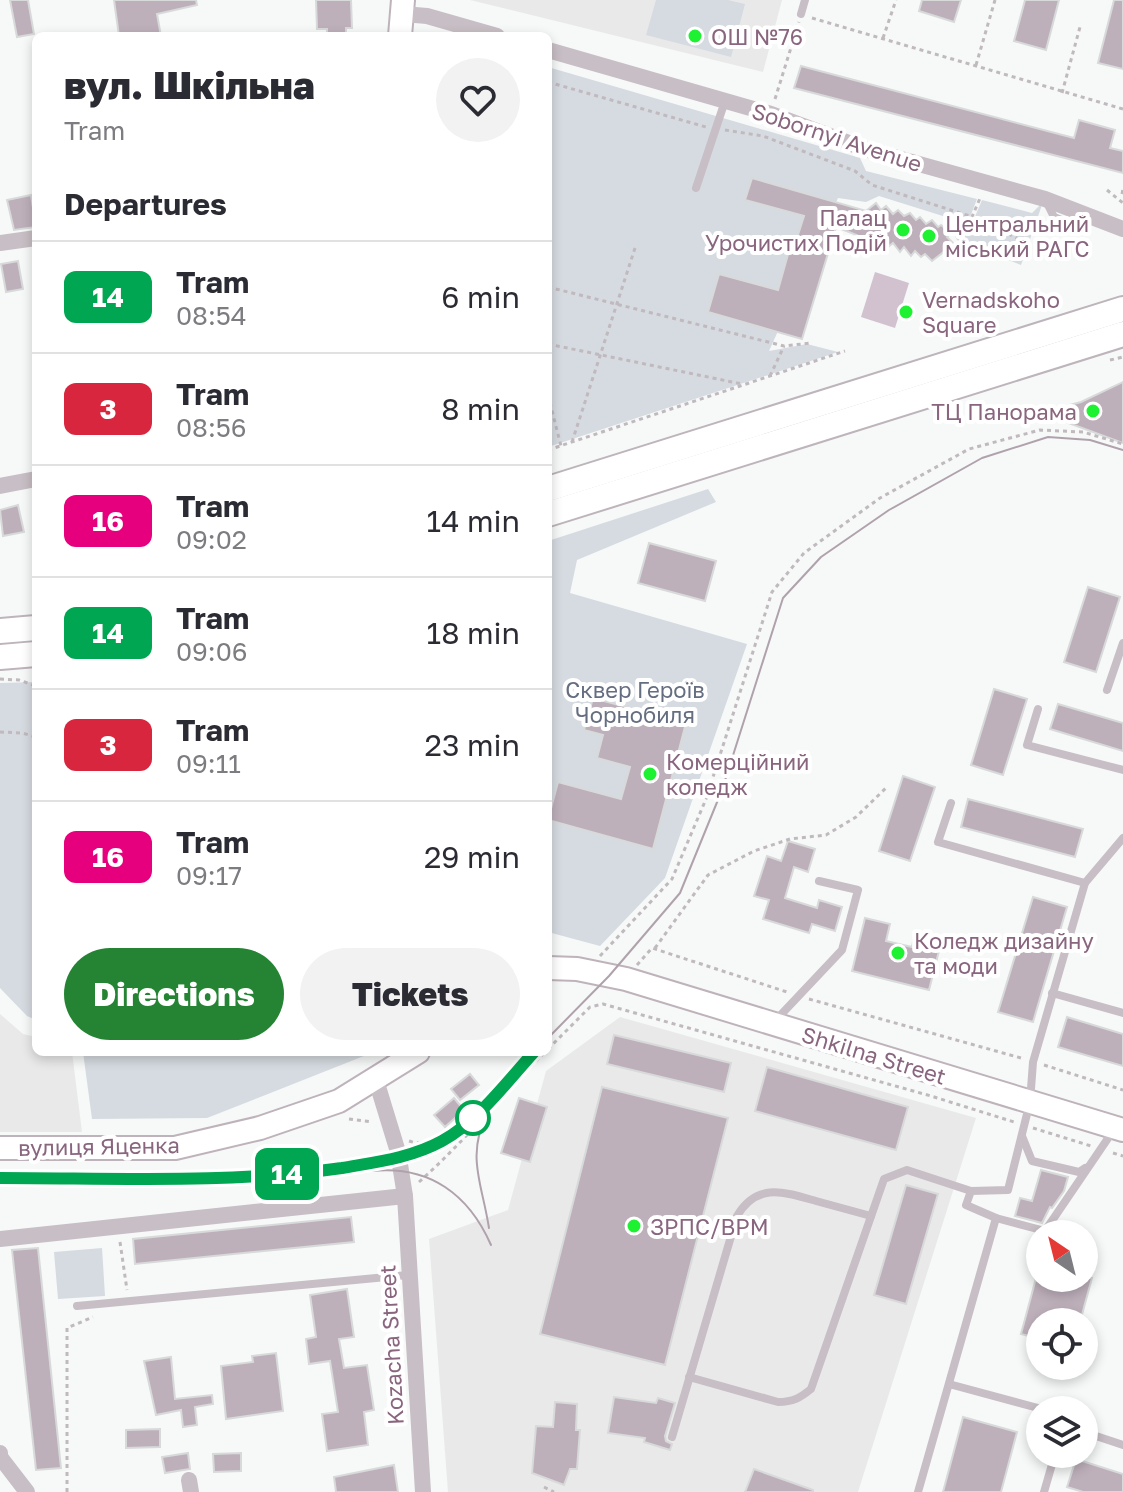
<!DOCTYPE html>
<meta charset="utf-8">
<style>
:root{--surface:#fff;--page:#f2f2f3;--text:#2b2b33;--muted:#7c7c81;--line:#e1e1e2;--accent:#258433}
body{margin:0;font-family:"Golos Text",sans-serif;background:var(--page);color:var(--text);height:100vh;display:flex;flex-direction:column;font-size:30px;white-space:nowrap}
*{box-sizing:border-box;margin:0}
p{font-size:26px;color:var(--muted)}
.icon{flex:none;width:44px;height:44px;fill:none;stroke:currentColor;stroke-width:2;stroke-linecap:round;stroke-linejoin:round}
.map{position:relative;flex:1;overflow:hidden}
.sheet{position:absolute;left:32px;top:32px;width:520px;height:1024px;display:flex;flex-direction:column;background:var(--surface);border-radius:12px;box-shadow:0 4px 12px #0003}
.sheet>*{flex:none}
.badge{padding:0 16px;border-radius:12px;font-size:28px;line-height:52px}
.needle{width:52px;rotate:325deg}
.fabs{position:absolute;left:1026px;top:1220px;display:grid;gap:16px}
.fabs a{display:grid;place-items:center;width:72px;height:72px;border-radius:50%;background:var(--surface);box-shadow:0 4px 12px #0003;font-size:40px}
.map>.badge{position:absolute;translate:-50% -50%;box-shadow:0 0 0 4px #fff}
h2{padding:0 32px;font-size:30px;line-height:72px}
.round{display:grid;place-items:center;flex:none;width:84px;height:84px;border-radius:42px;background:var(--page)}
.headline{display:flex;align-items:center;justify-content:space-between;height:136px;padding:0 32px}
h1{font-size:38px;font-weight:800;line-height:60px}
.cta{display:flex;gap:16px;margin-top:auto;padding:16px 32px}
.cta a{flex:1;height:92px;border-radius:48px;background:var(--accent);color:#fff;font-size:32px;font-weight:800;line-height:92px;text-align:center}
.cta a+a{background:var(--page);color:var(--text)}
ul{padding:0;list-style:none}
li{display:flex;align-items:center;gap:24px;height:112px;padding:0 32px;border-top:2px solid var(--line)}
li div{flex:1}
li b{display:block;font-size:30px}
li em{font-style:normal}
li .badge{min-width:88px;font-weight:700;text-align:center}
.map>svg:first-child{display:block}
</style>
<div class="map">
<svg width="1123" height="1492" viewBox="0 0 1123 1492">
<rect width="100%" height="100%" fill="#f6f9f8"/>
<g fill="#e9e9ea">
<path d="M 470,0 L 782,0 L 763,72 Z"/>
<path d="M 0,1014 L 23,1034 L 36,1037 L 36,1052 L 72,1052 L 82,1132 L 0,1132 Z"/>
<path d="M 620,1017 L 976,1118 L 858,1492 L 448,1492 L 429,1239 L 508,1210 L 546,1071 Z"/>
</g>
<g fill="#d6dbe1">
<path d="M 656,0 L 728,0 L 745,4 L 731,57 L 646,35 Z"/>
<path d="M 548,67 L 850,155 L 860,158 L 866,171 L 977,199 L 970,217 L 951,222 L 946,217 L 879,196 L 866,202 L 838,198 L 769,351 L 807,344 L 838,352 L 548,447 Z"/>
<path d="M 982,200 L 1032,213 L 1043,202 L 1021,265 L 957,240 L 952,231 L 956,227 L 952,223 L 974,219 Z"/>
<path d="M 708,489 L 716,502 L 577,560 L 570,593 L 747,644 L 665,878 L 600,946 L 548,932 L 548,541 Z"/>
<path d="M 36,682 L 36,1020 L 27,1016 L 0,988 L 0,683 Z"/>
<path d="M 83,1052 L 374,1052 L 207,1118 L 92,1119 Z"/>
<path d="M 102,1248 L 105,1296 L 58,1299 L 54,1252 Z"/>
</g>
<path fill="#d2c2d0" d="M 875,272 L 909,283 L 895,328 L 861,317 Z"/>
<g fill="#beb0bb" stroke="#d8dada" stroke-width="2">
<path d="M 10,0 L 28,0 L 34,34 L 17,37 Z"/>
<path d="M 114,0 L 196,0 L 197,5 L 157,14 L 161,36 L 119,36 Z"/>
<path d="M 316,0 L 351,0 L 352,28 L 346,28 L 346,36 L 327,36 L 327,29 L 317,29 Z"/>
<path d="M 922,0 L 961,0 L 954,22 L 919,11 Z"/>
<path d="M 1025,0 L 1059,0 L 1046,50 L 1014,41 Z"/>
<path d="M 1114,0 L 1123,0 L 1123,69 L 1098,63 Z"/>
<path d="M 801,66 L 1074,138 L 1079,120 L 1115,130 L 1110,148 L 1123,151 L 1123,173 L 794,88 Z"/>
<path d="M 752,178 L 866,211 L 876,203 L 881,210 L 886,206 L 893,214 L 898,210 L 904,216 L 910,213 L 916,220 L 920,217 L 926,224 L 932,220 L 938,227 L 941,225 L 951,233 L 947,237 L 954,244 L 932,261 L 925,254 L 921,257 L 915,251 L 911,256 L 904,247 L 900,252 L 893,243 L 888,247 L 883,241 L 878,246 L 872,239 L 866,243 L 857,235 L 836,227 L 802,339 L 708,312 L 719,274 L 778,290 L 792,240 L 796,241 L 804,216 L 745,200 Z"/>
<path d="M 31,195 L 36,227 L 14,230 L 7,200 Z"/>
<path d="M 18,261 L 23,289 L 6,292 L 1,264 Z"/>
<path d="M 1123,382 L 1123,443 L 1063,421 L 1062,413 L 1070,405 L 1081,402 Z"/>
<path d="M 18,505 L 24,532 L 3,536 L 0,510 Z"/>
<path d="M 649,543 L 716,561 L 705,601 L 638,583 Z"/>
<path d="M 1088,587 L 1120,597 L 1096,672 L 1064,662 Z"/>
<path d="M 994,689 L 1027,699 L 1003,775 L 971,765 Z"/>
<path d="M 593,698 L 686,723 L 653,849 L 548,820 L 558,782 L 621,799 L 630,767 L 597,758 L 603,735 L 584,730 Z"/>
<path d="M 1058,704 L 1123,723 L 1123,751 L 1050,729 Z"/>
<path d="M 903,776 L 935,787 L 910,861 L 879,851 Z"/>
<path d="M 968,799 L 1083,829 L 1075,857 L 961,827 Z"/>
<path d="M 788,841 L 815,849 L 808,872 L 794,867 L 785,898 L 817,908 L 819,900 L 842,907 L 835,931 L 812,924 L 809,933 L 763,919 L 769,900 L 754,896 L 767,856 L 781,861 Z"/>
<path d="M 1033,897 L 1067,907 L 1033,1022 L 998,1012 Z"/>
<path d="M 865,918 L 890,924 L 886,941 L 912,947 L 915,932 L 942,939 L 929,990 L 852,971 Z"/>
<path d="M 1067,1017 L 1123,1034 L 1123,1066 L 1058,1047 Z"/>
<path d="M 614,1035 L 731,1063 L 724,1092 L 607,1064 Z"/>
<path d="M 767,1067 L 908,1107 L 896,1150 L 755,1111 Z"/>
<path d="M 470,1074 L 479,1085 L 460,1100 L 451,1089 Z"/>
<path d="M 602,1087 L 728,1118 L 665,1365 L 540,1334 Z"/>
<path d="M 454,1098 L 464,1110 L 445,1127 L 434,1115 Z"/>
<path d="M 519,1098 L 547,1107 L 530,1162 L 501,1153 Z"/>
<path d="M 1041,1170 L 1068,1177 L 1064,1191 L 1052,1208 L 1050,1207 L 1042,1223 L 1015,1216 L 1020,1198 L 1032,1201 Z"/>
<path d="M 906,1185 L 938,1194 L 906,1304 L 874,1295 Z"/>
<path d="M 351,1217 L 354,1242 L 135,1264 L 133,1239 Z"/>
<path d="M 38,1248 L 61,1468 L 36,1470 L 12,1250 Z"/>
<path d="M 1036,1278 L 1092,1278 L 1080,1322 L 1040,1322 L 1040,1339 L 1021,1334 Z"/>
<path d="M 347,1289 L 354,1337 L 339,1339 L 344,1368 L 367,1365 L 374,1410 L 364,1412 L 368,1445 L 327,1451 L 322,1414 L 338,1412 L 330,1361 L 309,1364 L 306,1339 L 316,1337 L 310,1295 Z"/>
<path d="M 276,1353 L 283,1411 L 226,1419 L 221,1366 L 253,1362 L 252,1356 Z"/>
<path d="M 171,1357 L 175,1399 L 212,1395 L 213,1404 L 195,1407 L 197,1425 L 183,1427 L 181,1410 L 156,1415 L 144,1361 Z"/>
<path d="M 614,1397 L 656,1403 L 658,1398 L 675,1403 L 665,1436 L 666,1441 L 672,1444 L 670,1450 L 644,1442 L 645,1438 L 608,1433 Z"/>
<path d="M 555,1402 L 577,1404 L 576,1430 L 580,1430 L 577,1469 L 570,1469 L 564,1485 L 532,1473 L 536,1426 L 553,1427 Z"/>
<path d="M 963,1417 L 1017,1432 L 1001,1492 L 943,1492 Z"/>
<path d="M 160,1429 L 160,1447 L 126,1448 L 126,1430 Z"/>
<path d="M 188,1453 L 190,1469 L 165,1473 L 162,1457 Z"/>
<path d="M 241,1453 L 241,1471 L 214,1472 L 213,1454 Z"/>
<path d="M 1076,1459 L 1123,1474 L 1123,1492 L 1083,1492 L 1067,1487 Z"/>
<path d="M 394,1465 L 398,1492 L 336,1492 L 334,1477 Z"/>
<path d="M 754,1469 L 813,1490 L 813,1492 L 745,1492 Z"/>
</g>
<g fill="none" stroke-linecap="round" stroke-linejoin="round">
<defs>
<g id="secondary">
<path d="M 400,36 L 403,0"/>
<path d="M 548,968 L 577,969 L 626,979 L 1123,1130"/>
<path d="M 0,1148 L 175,1148 L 260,1128 L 339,1101 L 418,1052"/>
</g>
<g id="primary">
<path d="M 548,489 L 1123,309"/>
<path d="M 548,514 L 1123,334"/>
<path d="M 0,631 L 36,628"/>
<path d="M 0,657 L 36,654"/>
</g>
</defs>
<use href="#secondary" stroke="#bfb3bb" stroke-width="26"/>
<use href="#primary" stroke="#beb4bb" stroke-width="28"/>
<g stroke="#c0b9be" stroke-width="3" stroke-dasharray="4 4" stroke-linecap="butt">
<path d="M 812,18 L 1123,109"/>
<path d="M 883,38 L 896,0"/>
<path d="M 976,65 L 995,0"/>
<path d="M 548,82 L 706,127"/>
<path d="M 1062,93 L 1080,27"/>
<path d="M 775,99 L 799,22"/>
<path d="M 725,130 L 763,136 L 855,171 L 872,185 L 973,217 L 1029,244"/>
<path d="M 1107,190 L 1123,203"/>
<path d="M 1122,194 L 1123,189"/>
<path d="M 959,247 L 981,196"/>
<path d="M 548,287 L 784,346 L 811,343"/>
<path d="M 548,344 L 742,384"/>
<path d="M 1110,360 L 1123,357"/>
<path d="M 770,376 L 784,346"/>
<path d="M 548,395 L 561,446"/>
<path d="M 572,442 L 636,245"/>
<path d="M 548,450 L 845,351"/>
<path d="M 0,679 L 19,680 L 36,686"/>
<path d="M 0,732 L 22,733 L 36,737"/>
<path d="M 655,948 L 708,875 L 754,851 L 790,839 L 826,835 L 856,817 L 888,786"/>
<path d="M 600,956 L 672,879 L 706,799 L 772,592 L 804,553 L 880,498 L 969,449 L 1040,430 L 1083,432 L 1123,444"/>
<path d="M 637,965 L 652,948 L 787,992"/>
<path d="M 809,999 L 1021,1058"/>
<path d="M 548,1049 L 590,1007 L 603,1004 L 931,1096 L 1014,1122"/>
<path d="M 1044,1065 L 1123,1090"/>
<path d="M 349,1119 L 372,1122"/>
<path d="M 1033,1128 L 1091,1146"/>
<path d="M 409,1141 C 430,1148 451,1137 471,1130"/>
<path d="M 1113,1153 L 1123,1156"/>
<path d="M 419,1182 C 464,1142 502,1095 545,1052"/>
<path d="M 120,1242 L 127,1290"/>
<path d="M 544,1487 L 554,1492"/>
<path d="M 67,1492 L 67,1328 L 93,1317"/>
</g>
<g stroke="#c8bec5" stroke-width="8">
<path d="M 801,14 L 805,0"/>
<path d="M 696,188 L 725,101"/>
<path d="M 1046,201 L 1054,217 L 1076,226 L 1091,218"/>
<path d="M 1107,690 L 1123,643"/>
<path d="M 1038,709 L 1027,745 L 1123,770"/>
<path d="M 951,803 L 938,842 L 1085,883"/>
<path d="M 1052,993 L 1123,1013"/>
<path d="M 775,1021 L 842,950 L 858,890 L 819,881"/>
<path d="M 1022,1136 L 1032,1161 L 1079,1172 L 1085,1168"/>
<path d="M 996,1218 L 1045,1231 L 1115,1128"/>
<path d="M 77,1306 L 408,1275"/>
<path d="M 689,1377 L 778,1402 C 793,1402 800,1398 811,1389 L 884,1179 L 907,1170 L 971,1191"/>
<path d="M 949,1384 L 1038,1408"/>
<path d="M 1084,1432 L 1123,1445"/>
<path d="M 672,1437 L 737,1216 C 757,1182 784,1192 816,1201 C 834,1206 853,1211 871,1216"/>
<path d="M 918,1492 L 996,1218 L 966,1205 L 971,1191 L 1008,1190 L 1030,1102 L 1033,1062 L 1085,883 L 1123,838"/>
<path d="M 1044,1492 L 1055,1454"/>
</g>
<g stroke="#c8bec5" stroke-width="16">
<path d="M 403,14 L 427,16 L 497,36"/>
<path d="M 548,50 L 771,114 L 865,149 L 1045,199 L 1123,229"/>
<path d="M 0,243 L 36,238"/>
<path d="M 0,486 L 36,479"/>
<path d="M 376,1080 L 398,1152 L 405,1196 L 423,1492"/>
<path d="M 0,1239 L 405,1196"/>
<path d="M 0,1453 L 0,1457 L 27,1492"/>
<path d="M 189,1480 L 191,1492"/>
</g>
<use href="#secondary" stroke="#fff" stroke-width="22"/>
<use href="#primary" stroke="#fff" stroke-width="24"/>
<g stroke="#b0a2ac" stroke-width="2">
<path d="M 548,1038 L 609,976 L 680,893 L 722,790 L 783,598 L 821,557 L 889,510 L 982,458 L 1048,437 L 1090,440 L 1123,450"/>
<path d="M 488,1108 C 466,1159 481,1178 489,1228"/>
<path d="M 372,1171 C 430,1165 469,1195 491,1245"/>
<path d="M 0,1178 C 114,1178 229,1184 342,1168 C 376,1162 411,1158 442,1141 C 478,1120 506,1083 534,1052"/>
</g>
</g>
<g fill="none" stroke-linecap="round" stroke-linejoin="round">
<defs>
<path id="line" d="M 0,1178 C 114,1178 229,1184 342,1168 C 376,1162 411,1158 442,1141 C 478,1121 506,1083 534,1052"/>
</defs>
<use href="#line" stroke="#fff" stroke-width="18"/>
<use href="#line" stroke="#00a651" stroke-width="12"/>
</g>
<g fill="#1df132" stroke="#fff" stroke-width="3">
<circle cx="695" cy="36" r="8"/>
<circle cx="903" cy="230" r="8"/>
<circle cx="929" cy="236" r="8"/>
<circle cx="906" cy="312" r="8"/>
<circle cx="1093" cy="411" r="8"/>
<circle cx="650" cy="774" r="8"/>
<circle cx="898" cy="953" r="8"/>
<circle cx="634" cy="1226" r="8"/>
</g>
<circle fill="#fff" stroke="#00a651" stroke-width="4" cx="473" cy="1118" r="16"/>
<g text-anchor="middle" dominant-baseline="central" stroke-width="8" stroke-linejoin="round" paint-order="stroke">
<g font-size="22" fill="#89657e" stroke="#fff" text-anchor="start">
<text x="711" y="36">ОШ №76</text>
<text x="887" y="217" text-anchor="end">Палац<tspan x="887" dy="25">Урочистих Подій</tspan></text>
<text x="945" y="223">Центральний<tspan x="945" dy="25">міський РАГС</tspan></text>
<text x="922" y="299">Vernadskoho<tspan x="922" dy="25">Square</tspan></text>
<text x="1077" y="411" text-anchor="end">ТЦ Панорама</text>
<text x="666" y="761">Комерційний<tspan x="666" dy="25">коледж</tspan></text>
<text x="914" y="940">Коледж дизайну<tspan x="914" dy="25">та моди</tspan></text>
<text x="650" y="1226">ЗРПС/ВРМ</text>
</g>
<g font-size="22" fill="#89657e" stroke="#fff">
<text transform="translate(837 137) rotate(18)">Sobornyi Avenue</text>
<text transform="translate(874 1055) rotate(17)">Shkilna Street</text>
<text transform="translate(99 1146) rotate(-1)">вулиця Яценка</text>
<text transform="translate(391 1345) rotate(-93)">Kozacha Street</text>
</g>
<g font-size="22" fill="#656e80" stroke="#fff">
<text x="635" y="689">Сквер Героїв<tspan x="635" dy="25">Чорнобиля</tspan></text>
</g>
</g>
</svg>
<div class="fabs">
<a><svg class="needle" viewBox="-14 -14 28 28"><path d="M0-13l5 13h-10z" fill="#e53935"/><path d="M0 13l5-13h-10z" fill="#7c7c81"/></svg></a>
<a><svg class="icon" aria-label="locate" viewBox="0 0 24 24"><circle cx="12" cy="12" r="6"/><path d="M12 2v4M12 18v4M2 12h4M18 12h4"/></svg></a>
<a><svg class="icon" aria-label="layers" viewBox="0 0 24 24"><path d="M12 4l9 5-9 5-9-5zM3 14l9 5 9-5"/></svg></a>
</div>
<b class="badge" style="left:287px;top:1174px;background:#00a651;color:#fff">14</b>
<section class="sheet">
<div class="headline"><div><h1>вул. Шкільна</h1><p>Tram</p></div><a class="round"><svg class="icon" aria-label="heart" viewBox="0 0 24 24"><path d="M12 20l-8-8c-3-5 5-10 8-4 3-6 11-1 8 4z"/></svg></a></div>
<h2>Departures</h2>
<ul>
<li><span class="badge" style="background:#00a651;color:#fff">14</span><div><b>Tram</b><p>08:54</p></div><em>6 min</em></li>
<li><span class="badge" style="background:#d7263d;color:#fff">3</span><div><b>Tram</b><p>08:56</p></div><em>8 min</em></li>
<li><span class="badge" style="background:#e6007e;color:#fff">16</span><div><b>Tram</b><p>09:02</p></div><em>14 min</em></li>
<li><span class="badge" style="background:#00a651;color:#fff">14</span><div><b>Tram</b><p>09:06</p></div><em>18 min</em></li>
<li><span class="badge" style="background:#d7263d;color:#fff">3</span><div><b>Tram</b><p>09:11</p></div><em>23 min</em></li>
<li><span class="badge" style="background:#e6007e;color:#fff">16</span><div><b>Tram</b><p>09:17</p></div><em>29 min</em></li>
</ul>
<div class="cta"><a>Directions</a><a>Tickets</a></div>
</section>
</div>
